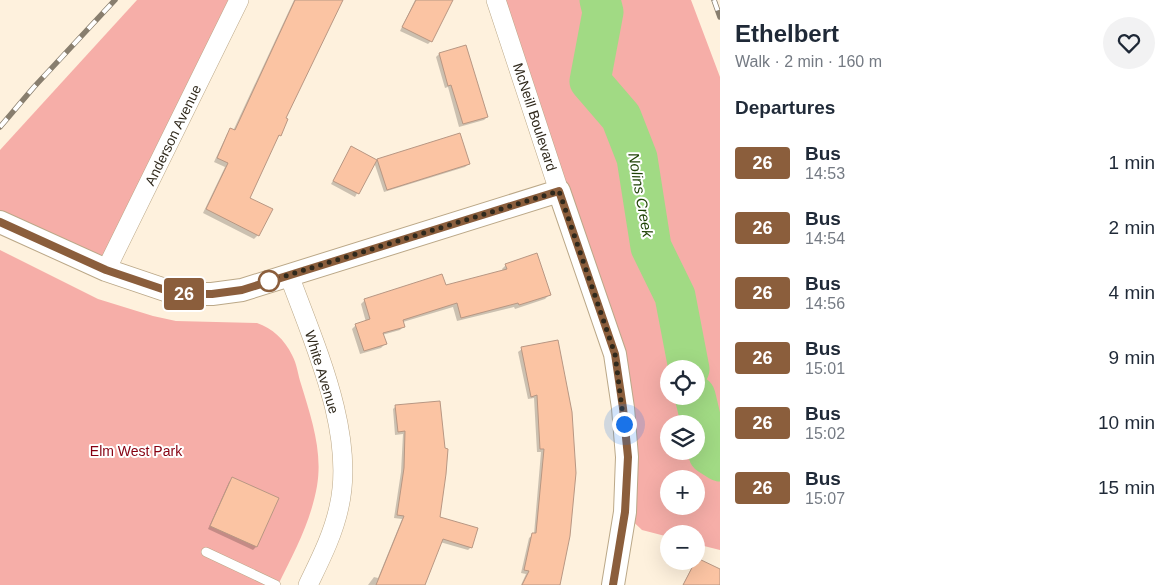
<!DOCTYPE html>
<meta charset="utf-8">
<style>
:root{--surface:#fff;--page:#f2f2f3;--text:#1f2937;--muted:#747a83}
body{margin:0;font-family:Arial,sans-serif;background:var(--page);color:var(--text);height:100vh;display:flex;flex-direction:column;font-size:19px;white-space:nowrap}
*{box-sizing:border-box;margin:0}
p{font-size:16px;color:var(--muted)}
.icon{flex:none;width:28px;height:28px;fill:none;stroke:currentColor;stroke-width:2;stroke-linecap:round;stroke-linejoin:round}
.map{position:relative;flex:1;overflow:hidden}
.drawer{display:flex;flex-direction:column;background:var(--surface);width:450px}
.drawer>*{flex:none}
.badge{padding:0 10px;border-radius:4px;font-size:18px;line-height:32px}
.controls{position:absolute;left:660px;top:360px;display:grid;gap:10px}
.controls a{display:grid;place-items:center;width:45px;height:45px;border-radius:50%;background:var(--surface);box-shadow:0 5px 20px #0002;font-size:25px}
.you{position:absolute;width:25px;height:25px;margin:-12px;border:4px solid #fff;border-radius:50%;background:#1a73e8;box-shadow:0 0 0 8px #1a73e833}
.map>.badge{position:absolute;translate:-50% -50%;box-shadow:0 0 0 2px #fff}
h2{padding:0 15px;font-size:19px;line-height:45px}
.round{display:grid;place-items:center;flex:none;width:52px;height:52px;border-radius:26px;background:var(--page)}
.headline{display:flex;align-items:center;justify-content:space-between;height:85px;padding:0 15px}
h1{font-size:24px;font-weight:800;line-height:38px}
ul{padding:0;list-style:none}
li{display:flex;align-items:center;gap:15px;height:65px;padding:0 15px}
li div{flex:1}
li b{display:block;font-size:19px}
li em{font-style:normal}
li .badge{min-width:55px;font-weight:700;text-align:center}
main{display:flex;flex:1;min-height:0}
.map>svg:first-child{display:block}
</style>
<main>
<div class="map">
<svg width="720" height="585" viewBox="0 0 720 585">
<rect width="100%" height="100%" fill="#fef1dd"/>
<g fill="#f6aea8" fill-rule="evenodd">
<path d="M 137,0 L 240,0 L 108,269 L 0,219 L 0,150 Z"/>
<path d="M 494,0 L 691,0 L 720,77 L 720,550 L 696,544 L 696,534 L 669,534 L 669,537 L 642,530 L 623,512 L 613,354 ZM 669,369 L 696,369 L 696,396 L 669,396 ZM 669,424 L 696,424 L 696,451 L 669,451 ZM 669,479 L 696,479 L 696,506 L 669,506 Z"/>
<path d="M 0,250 L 98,299 L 153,316 L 176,321 L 257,323 C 272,328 285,340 292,355 C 297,364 298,375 301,384 C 311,417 323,451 317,486 C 311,521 294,553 278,585 L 0,585 Z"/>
</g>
<g fill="#0003">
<path d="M 294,0 L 341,0 L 285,118 L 280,135 L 276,139 L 248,198 L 258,235 L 254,239 L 203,213 L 225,167 L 214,162 L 227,134 L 231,130 L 233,131 Z"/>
<path d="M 415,0 L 448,0 L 431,41 L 428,44 L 400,31 Z"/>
<path d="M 465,47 L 487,117 L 484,120 L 459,127 L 448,87 L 445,88 L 436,57 L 439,54 Z"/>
<path d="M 351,148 L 377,161 L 469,164 L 465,167 L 384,192 L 374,162 L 355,197 L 331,184 Z"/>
<path d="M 506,265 L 549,295 L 545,299 L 515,309 L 514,307 L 457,321 L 453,307 L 403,322 L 404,326 L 400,330 L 382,335 L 385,344 L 381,348 L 360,354 L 352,329 L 356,325 L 366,322 L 361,304 L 365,300 L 445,287 L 503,271 L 502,269 Z"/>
<path d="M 557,342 L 559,585 L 521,585 L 526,574 L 521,573 L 529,538 L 534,534 L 541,452 L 537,452 L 534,398 L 528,399 L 518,352 L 522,349 Z"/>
<path d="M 396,406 L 438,518 L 471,547 L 468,550 L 440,542 L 408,585 L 368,585 L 374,577 L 378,578 L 402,519 L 394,518 L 401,472 L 403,434 L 395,435 L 393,409 Z"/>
<path d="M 232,479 L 277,499 L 256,547 L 253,550 L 208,529 L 229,482 Z"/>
<path d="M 695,561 L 720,571 L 713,585 L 683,585 Z"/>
</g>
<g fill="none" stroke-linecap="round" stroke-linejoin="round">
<g stroke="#a1da84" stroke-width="41">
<path d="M 600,0 L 603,12 L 590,81 L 621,117 L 637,158 L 651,247 L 675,296 L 689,369"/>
<path d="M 695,396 L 709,454 L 720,461"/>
</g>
</g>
<g fill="#fbc4a3" stroke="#b89783">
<path d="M 295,0 L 343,0 L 286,118 L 288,119 L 281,136 L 279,135 L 250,198 L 273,209 L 259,236 L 206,209 L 228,163 L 217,158 L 230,128 L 235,130 Z"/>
<path d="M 416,0 L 453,0 L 432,42 L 402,27 Z"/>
<path d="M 466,45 L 488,117 L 463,124 L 451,85 L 448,86 L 439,53 Z"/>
<path d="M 460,133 L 470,164 L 387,190 L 377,159 Z"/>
<path d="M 351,146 L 377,160 L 359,194 L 333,181 Z"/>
<path d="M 537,253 L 551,295 L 519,305 L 518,303 L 461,318 L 457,303 L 403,320 L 405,327 L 383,333 L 387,344 L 364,351 L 355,324 L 370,319 L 364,299 L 442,274 L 446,285 L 507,269 L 505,264 Z"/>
<path d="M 558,340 L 572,412 L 576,473 L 570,536 L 560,585 L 522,585 L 529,571 L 524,570 L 532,533 L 536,533 L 544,449 L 540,449 L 537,395 L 531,397 L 521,347 Z"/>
<path d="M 440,401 L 445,448 L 448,449 L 446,474 L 440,517 L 478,528 L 472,548 L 443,539 L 425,585 L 376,585 L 404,516 L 397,515 L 404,468 L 405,431 L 398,432 L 395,405 Z"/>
<path d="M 232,477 L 279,498 L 257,547 L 210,526 Z"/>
<path d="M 697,558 L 720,569 L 720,585 L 683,585 Z"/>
</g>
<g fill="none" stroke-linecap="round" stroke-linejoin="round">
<defs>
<path id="service" d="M 206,552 L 276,585"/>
<g id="minor">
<path d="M 496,0 L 559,191"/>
<path d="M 106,270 L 239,0"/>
<path d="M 289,275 C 314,344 356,433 339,507 C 333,535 320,560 308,585"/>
</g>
<path id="tertiary" d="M 0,222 L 106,270 L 177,294 L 212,294 L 242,290 L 559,191 L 615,354 L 623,408 L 627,457 L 625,512 L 613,585"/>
</defs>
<use href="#service" stroke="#bba888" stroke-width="10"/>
<use href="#minor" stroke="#bba888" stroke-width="20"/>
<use href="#tertiary" stroke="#bba888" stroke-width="24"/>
<use href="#service" stroke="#fff" stroke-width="9"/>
<use href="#minor" stroke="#fff" stroke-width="19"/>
<use href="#tertiary" stroke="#fff" stroke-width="22"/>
<defs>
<g id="rail">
<path d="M 714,0 L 720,17"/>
<path d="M 0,127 L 34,87 L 115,0"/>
</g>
</defs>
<use href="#rail" stroke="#887e6e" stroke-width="5.5"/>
<use href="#rail" stroke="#fff" stroke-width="4" stroke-dasharray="11" stroke-linecap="butt"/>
</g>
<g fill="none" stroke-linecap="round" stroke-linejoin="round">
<defs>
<path id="line" d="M 0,222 L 106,270 L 177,294 L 212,294 L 242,290 L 559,191 L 615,354 L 623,408 L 628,457 L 625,512 L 613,585"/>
</defs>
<use href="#line" stroke="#fff" stroke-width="11"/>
<use href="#line" stroke="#8b5e3c" stroke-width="8"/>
<path stroke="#30291c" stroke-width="5" stroke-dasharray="0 9" d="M 269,281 L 559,191 L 615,354 L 624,424"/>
</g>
<circle fill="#fff" stroke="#8b5e3c" stroke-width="2.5" cx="269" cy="281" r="10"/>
<g text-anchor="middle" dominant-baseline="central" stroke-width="4" stroke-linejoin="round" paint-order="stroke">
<g font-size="14" fill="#30291c" stroke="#fff">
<text transform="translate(535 117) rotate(72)">McNeill Boulevard</text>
<text transform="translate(173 135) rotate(-64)">Anderson Avenue</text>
<text transform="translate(322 372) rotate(73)">White Avenue</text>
</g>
<g font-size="14" fill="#860011" stroke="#fff">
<text x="136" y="451">Elm West Park</text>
</g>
<g font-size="15" font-style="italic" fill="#1f4205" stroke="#fff">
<text transform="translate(641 195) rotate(80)">Nolins Creek</text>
</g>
</g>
</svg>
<div class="controls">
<a><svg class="icon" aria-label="locate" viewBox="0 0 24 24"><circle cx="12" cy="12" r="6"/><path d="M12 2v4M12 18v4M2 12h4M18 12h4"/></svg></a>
<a><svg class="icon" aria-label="layers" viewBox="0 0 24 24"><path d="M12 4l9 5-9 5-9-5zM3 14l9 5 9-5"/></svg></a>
<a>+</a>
<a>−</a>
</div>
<div class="you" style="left:624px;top:424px"></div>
<b class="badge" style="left:184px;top:294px;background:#8b5e3c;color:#fff">26</b>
</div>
<section class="drawer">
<div class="headline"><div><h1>Ethelbert</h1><p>Walk · 2 min · 160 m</p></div><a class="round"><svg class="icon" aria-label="heart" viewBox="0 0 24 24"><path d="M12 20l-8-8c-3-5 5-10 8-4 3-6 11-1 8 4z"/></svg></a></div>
<h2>Departures</h2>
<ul>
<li><span class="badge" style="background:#8b5e3c;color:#fff">26</span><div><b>Bus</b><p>14:53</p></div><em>1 min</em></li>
<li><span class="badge" style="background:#8b5e3c;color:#fff">26</span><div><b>Bus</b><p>14:54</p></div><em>2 min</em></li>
<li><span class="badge" style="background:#8b5e3c;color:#fff">26</span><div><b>Bus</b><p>14:56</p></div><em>4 min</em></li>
<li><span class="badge" style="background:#8b5e3c;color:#fff">26</span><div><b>Bus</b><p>15:01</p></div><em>9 min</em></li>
<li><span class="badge" style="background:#8b5e3c;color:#fff">26</span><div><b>Bus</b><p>15:02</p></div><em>10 min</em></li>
<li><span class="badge" style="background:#8b5e3c;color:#fff">26</span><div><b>Bus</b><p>15:07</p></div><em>15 min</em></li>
</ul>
</section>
</main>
